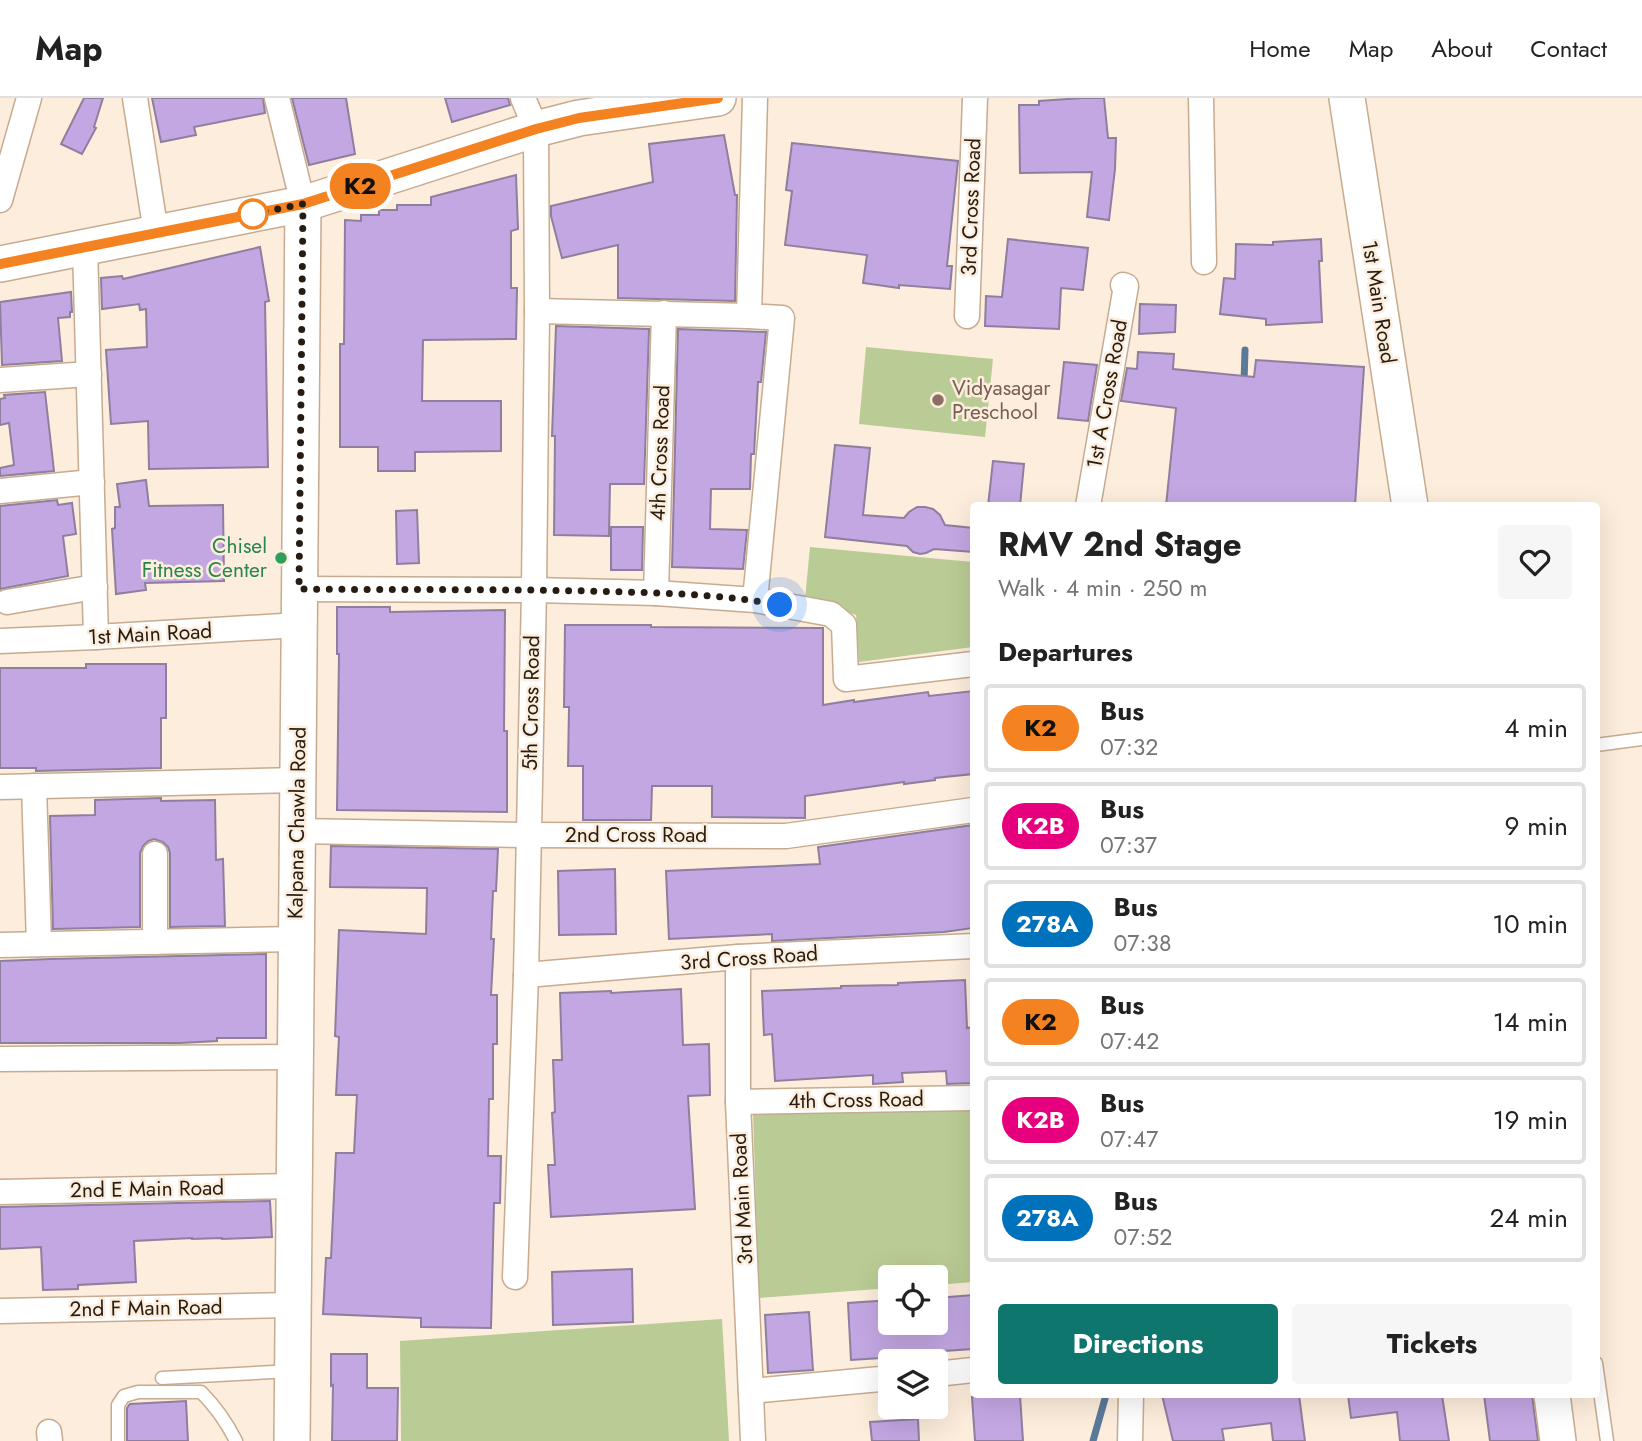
<!DOCTYPE html>
<meta charset="utf-8">
<style>
:root{--surface:#fff;--page:#f6f6f6;--text:#222;--muted:#767676;--line:#e0e0e0;--accent:#0f766e}
body{margin:0;font-family:Jost,sans-serif;background:var(--page);color:var(--text);height:100vh;display:flex;flex-direction:column;font-size:26px;white-space:nowrap}
*{box-sizing:border-box;margin:0}
p{font-size:23px;color:var(--muted)}
.icon{flex:none;width:38px;height:38px;fill:none;stroke:currentColor;stroke-width:2;stroke-linecap:round;stroke-linejoin:round}
.map{position:relative;flex:1;overflow:hidden}
.sheet{position:absolute;left:970px;top:404px;width:630px;height:896px;display:flex;flex-direction:column;background:var(--surface);border-radius:7px;box-shadow:0 7px 28px #0002}
.sheet>*{flex:none}
.badge{padding:0 14px;border-radius:23px;font-size:24px;line-height:46px}
.fabs{position:absolute;left:878px;top:1167px;display:grid;gap:14px}
.fabs a{display:grid;place-items:center;width:70px;height:70px;border-radius:7px;background:var(--surface);box-shadow:0 7px 28px #0002;font-size:35px}
.you{position:absolute;width:35px;height:35px;margin:-18px;border:5px solid #fff;border-radius:50%;background:#1a73e8;box-shadow:0 0 0 10px #1a73e833}
.map>.badge{position:absolute;translate:-50% -50%;box-shadow:0 0 0 4px #fff}
h2{padding:0 28px;font-size:26px;line-height:63px}
.round{display:grid;place-items:center;flex:none;width:74px;height:74px;border-radius:7px;background:var(--page)}
.summary{display:flex;align-items:center;justify-content:space-between;height:119px;padding:0 28px}
h1{font-size:33px;font-weight:700;line-height:52px}
.cta{display:flex;gap:14px;margin-top:auto;padding:14px 28px}
.cta a{flex:1;height:80px;border-radius:7px;background:var(--accent);color:#fff;font-size:28px;font-weight:700;line-height:80px;text-align:center}
.cta a+a{background:var(--page);color:var(--text)}
ul{padding:0;list-style:none}
li{display:flex;align-items:center;gap:21px;height:88px;margin:0 14px 10px;padding:0 14px;border:4px solid var(--line);border-radius:7px}
li div{flex:1}
li b{display:block;font-size:26px}
li em{font-style:normal}
li .badge{min-width:77px;font-weight:700;text-align:center}
header{display:flex;align-items:center;gap:42px;box-sizing:border-box;height:98px;padding:0 35px;background:var(--surface);border-bottom:2px solid var(--line)}
header strong{font-size:33px}
nav{display:flex;gap:38px;margin-inline-start:auto;font-size:24px}
.map>svg:first-child{display:block}
</style>
<header>
<strong>Map</strong>
<nav><a>Home</a><a>Map</a><a>About</a><a>Contact</a></nav>
</header>
<div class="map">
<svg width="1642" height="1343" viewBox="0 0 1642 1343">
<rect width="100%" height="100%" fill="#fdeddc"/>
<g fill="#bacc95">
<path d="M 866,249 L 993,261 L 985,339 L 859,326 Z"/>
<path d="M 810,449 L 973,464 L 973,549 L 859,564 L 856,517 L 805,501 Z"/>
<path d="M 973,1009 L 973,1184 L 936,1187 L 936,1180 L 891,1180 L 891,1190 L 759,1200 L 753,1015 Z"/>
<path d="M 722,1221 L 729,1343 L 401,1343 L 400,1243 Z"/>
</g>
<g fill="none" stroke-linecap="round" stroke-linejoin="round">
<g stroke="#5b7999" stroke-width="7">
<path d="M 1244,285 L 1245,252"/>
<path d="M 1093,1343 L 1106,1297"/>
</g>
</g>
<g fill="#c3a7e3" stroke="#8e7f9e" stroke-width="2">
<path d="M 84,0 L 103,0 L 94,29 L 96,30 L 82,56 L 61,46 Z"/>
<path d="M 152,0 L 263,0 L 265,15 L 194,29 L 196,37 L 161,44 Z"/>
<path d="M 292,0 L 346,0 L 355,56 L 309,67 Z"/>
<path d="M 445,0 L 508,0 L 510,7 L 452,24 Z"/>
<path d="M 1082,0 L 1104,0 L 1108,40 L 1116,40 L 1115,71 L 1109,122 L 1087,119 L 1092,74 L 1020,75 L 1019,7 L 1039,7 L 1039,3 Z"/>
<path d="M 724,37 L 735,97 L 737,97 L 735,203 L 618,200 L 618,147 L 562,160 L 551,118 L 551,108 L 653,84 L 649,46 Z"/>
<path d="M 792,45 L 958,63 L 947,168 L 952,168 L 950,191 L 899,187 L 899,190 L 863,185 L 867,157 L 785,147 L 792,93 L 786,92 Z"/>
<path d="M 516,77 L 518,131 L 511,133 L 511,190 L 517,190 L 516,241 L 423,242 L 422,303 L 501,303 L 501,353 L 415,354 L 415,373 L 378,373 L 378,349 L 340,349 L 340,246 L 344,246 L 345,122 L 361,123 L 361,117 L 379,117 L 379,112 L 397,112 L 397,107 L 431,107 L 431,99 Z"/>
<path d="M 1008,141 L 1088,150 L 1083,192 L 1061,190 L 1059,231 L 985,228 L 986,198 L 1002,199 Z"/>
<path d="M 1321,141 L 1322,163 L 1319,163 L 1322,224 L 1266,227 L 1266,221 L 1220,216 L 1224,180 L 1235,181 L 1236,146 L 1273,147 L 1273,144 Z"/>
<path d="M 260,149 L 269,203 L 265,204 L 268,369 L 149,371 L 148,323 L 111,326 L 106,252 L 147,249 L 146,211 L 140,212 L 139,206 L 102,211 L 101,180 L 122,178 L 123,181 Z"/>
<path d="M 71,194 L 72,214 L 70,214 L 70,219 L 58,220 L 62,263 L 2,267 L 0,204 Z"/>
<path d="M 1140,206 L 1176,207 L 1175,234 L 1139,236 Z"/>
<path d="M 556,228 L 649,231 L 644,386 L 610,386 L 609,438 L 554,437 L 555,338 L 552,338 Z"/>
<path d="M 678,231 L 766,234 L 761,284 L 758,284 L 754,356 L 751,356 L 750,391 L 711,391 L 710,431 L 747,432 L 743,471 L 672,469 Z"/>
<path d="M 1138,254 L 1174,256 L 1173,271 L 1254,279 L 1256,262 L 1364,269 L 1355,408 L 1166,408 L 1176,310 L 1121,303 L 1127,270 L 1137,271 Z"/>
<path d="M 1064,264 L 1097,267 L 1088,323 L 1058,320 Z"/>
<path d="M 45,294 L 54,373 L 0,378 L 0,370 L 14,367 L 9,325 L 0,327 L 0,301 L 5,300 L 4,297 Z"/>
<path d="M 835,347 L 870,350 L 863,417 L 904,420 L 909,414 L 917,409 L 925,409 L 933,411 L 940,417 L 945,427 L 973,430 L 973,454 L 934,451 L 926,455 L 920,456 L 913,454 L 907,448 L 825,439 Z"/>
<path d="M 993,363 L 1024,366 L 1020,408 L 988,408 Z"/>
<path d="M 146,382 L 149,408 L 223,407 L 224,483 L 145,485 L 146,492 L 116,496 L 112,431 L 115,430 L 115,409 L 120,409 L 117,386 Z"/>
<path d="M 57,402 L 58,407 L 72,405 L 76,436 L 63,438 L 68,478 L 0,491 L 0,408 Z"/>
<path d="M 417,412 L 419,465 L 397,466 L 396,413 Z"/>
<path d="M 611,429 L 643,429 L 642,472 L 611,472 Z"/>
<path d="M 337,509 L 390,509 L 390,514 L 505,512 L 504,633 L 507,633 L 507,714 L 337,712 L 339,556 L 337,556 Z"/>
<path d="M 565,527 L 651,527 L 651,529 L 823,530 L 823,607 L 854,602 L 854,604 L 928,594 L 929,598 L 973,593 L 973,676 L 935,680 L 935,682 L 904,686 L 904,684 L 805,698 L 805,720 L 712,719 L 712,688 L 652,688 L 651,722 L 583,722 L 583,668 L 568,668 L 569,609 L 564,609 Z"/>
<path d="M 86,566 L 166,566 L 166,620 L 161,620 L 161,670 L 36,673 L 36,670 L 0,670 L 0,570 L 86,570 Z"/>
<path d="M 161,700 L 161,703 L 215,702 L 216,762 L 223,761 L 225,828 L 170,829 L 170,755 L 168,749 L 163,744 L 154,741 L 148,743 L 143,748 L 140,755 L 140,829 L 53,831 L 50,718 L 95,717 L 95,702 Z"/>
<path d="M 973,727 L 973,830 L 944,834 L 772,843 L 772,836 L 669,841 L 666,773 L 820,766 L 818,749 Z"/>
<path d="M 331,748 L 498,751 L 496,793 L 493,793 L 491,841 L 494,841 L 491,897 L 497,897 L 497,946 L 493,946 L 493,1001 L 489,1001 L 488,1058 L 501,1058 L 500,1105 L 494,1105 L 491,1230 L 421,1229 L 421,1220 L 323,1216 L 326,1160 L 331,1160 L 336,1055 L 354,1055 L 357,997 L 336,997 L 339,939 L 335,938 L 339,832 L 426,836 L 427,790 L 330,789 Z"/>
<path d="M 615,771 L 616,836 L 559,837 L 558,773 Z"/>
<path d="M 266,856 L 266,940 L 217,940 L 217,943 L 180,945 L 0,945 L 0,863 L 51,861 Z"/>
<path d="M 965,882 L 967,930 L 973,929 L 973,985 L 947,986 L 946,973 L 902,975 L 903,984 L 873,986 L 873,977 L 775,983 L 772,936 L 764,937 L 762,893 L 841,890 L 841,888 L 898,887 L 898,885 Z"/>
<path d="M 681,891 L 683,947 L 709,946 L 710,997 L 688,998 L 695,1111 L 551,1119 L 548,1067 L 555,1067 L 552,1015 L 555,1014 L 553,962 L 562,962 L 560,895 L 611,893 L 611,895 Z"/>
<path d="M 270,1103 L 272,1139 L 222,1141 L 222,1140 L 192,1141 L 192,1140 L 134,1143 L 136,1184 L 78,1187 L 78,1191 L 43,1192 L 41,1149 L 0,1151 L 0,1109 Z"/>
<path d="M 632,1171 L 633,1224 L 553,1227 L 552,1174 Z"/>
<path d="M 973,1197 L 973,1251 L 944,1253 L 944,1256 L 851,1262 L 848,1205 L 891,1202 L 891,1225 L 936,1225 L 936,1200 Z"/>
<path d="M 809,1214 L 813,1272 L 768,1275 L 765,1217 Z"/>
<path d="M 331,1256 L 367,1256 L 367,1290 L 398,1290 L 397,1343 L 332,1343 L 333,1287 L 331,1288 Z"/>
<path d="M 1020,1297 L 1023,1343 L 975,1343 L 972,1299 Z"/>
<path d="M 1162,1297 L 1299,1297 L 1305,1343 L 1273,1343 L 1271,1325 L 1222,1331 L 1224,1343 L 1173,1343 Z"/>
<path d="M 1348,1297 L 1442,1297 L 1449,1343 L 1400,1343 L 1397,1314 L 1351,1320 Z"/>
<path d="M 1484,1297 L 1532,1297 L 1538,1343 L 1490,1343 Z"/>
<path d="M 186,1303 L 188,1343 L 127,1343 L 127,1310 L 130,1306 Z"/>
<path d="M 918,1321 L 919,1343 L 872,1343 L 870,1324 Z"/>
</g>
<g fill="none" stroke-linecap="round" stroke-linejoin="round">
<defs>
<g id="lane">
<path d="M 1596,647 L 1642,641"/>
<path d="M 1596,1265 L 1607,1343"/>
<path d="M 162,1280 L 292,1273"/>
<path d="M 118,1343 L 118,1307 L 124,1298 L 138,1294 L 201,1294 C 215,1308 227,1325 236,1343"/>
</g>
<g id="street">
<path d="M 135,0 L 156,135"/>
<path d="M 277,0 L 303,106"/>
<path d="M 1201,0 L 1204,164"/>
<path d="M 0,102 L 29,0"/>
<path d="M 85,149 L 96,539"/>
<path d="M 537,213 L 749,218"/>
<path d="M 967,218 L 975,0"/>
<path d="M 0,282 L 89,276"/>
<path d="M 0,393 L 92,384"/>
<path d="M 1088,408 L 1126,188 L 1123,187"/>
<path d="M 299,491 L 534,492 L 656,495 L 755,502 L 831,516 L 844,527 L 846,581 L 973,566"/>
<path d="M 656,495 L 664,215"/>
<path d="M 755,502 L 782,220 L 749,218 L 755,0"/>
<path d="M 7,504 L 95,489"/>
<path d="M 0,543 L 96,539 L 299,527"/>
<path d="M 34,688 L 39,846"/>
<path d="M 0,689 L 298,682"/>
<path d="M 297,733 L 528,737 L 786,738 L 973,712"/>
<path d="M 155,844 L 155,756"/>
<path d="M 0,847 L 296,841"/>
<path d="M 738,859 L 738,1004 L 753,1343"/>
<path d="M 526,877 L 738,859 L 973,848"/>
<path d="M 0,961 L 295,959"/>
<path d="M 738,1004 L 973,1000"/>
<path d="M 0,1094 L 294,1088"/>
<path d="M 515,1179 L 526,877 L 534,492 L 537,213 L 536,31 L 523,0"/>
<path d="M 0,1213 L 293,1207"/>
<path d="M 936,1276 L 973,1272"/>
<path d="M 751,1293 L 891,1280"/>
<path d="M 49,1334 L 50,1343"/>
<path d="M 1130,1343 L 1131,1297"/>
</g>
<g id="secondary">
<path d="M 1347,0 L 1410,408"/>
<path d="M 0,166 L 303,106 L 536,31 L 579,20 L 718,0"/>
<path d="M 1552,1297 L 1558,1343"/>
<path d="M 292,1343 L 303,106"/>
</g>
</defs>
<use href="#lane" stroke="#c6ab90" stroke-width="15"/>
<use href="#street" stroke="#c6ab90" stroke-width="27"/>
<use href="#secondary" stroke="#c6ab90" stroke-width="38"/>
<use href="#lane" stroke="#fff" stroke-width="12"/>
<use href="#street" stroke="#fff" stroke-width="24"/>
<use href="#secondary" stroke="#fff" stroke-width="35"/>
</g>
<g fill="none" stroke-linecap="round" stroke-linejoin="round">
<defs>
<path id="line" d="M 0,166 L 303,106 L 536,31 L 579,20 L 718,0"/>
</defs>
<use href="#line" stroke="#fff" stroke-width="16"/>
<use href="#line" stroke="#f58220" stroke-width="10"/>
<path stroke="#261c12" stroke-width="7" stroke-dasharray="0 12.6" d="M 253,116 L 303,106 L 299,491 C 396,492 492,491 588,493 C 652,495 717,495 780,507"/>
</g>
<circle fill="#fff" stroke="#f58220" stroke-width="3.5" cx="253" cy="116" r="14"/>
<circle fill="#8d6e63" stroke="#fdeddc" stroke-width="2.5" cx="938" cy="302" r="7"/>
<circle fill="#2e9e5b" stroke="#fdeddc" stroke-width="2.5" cx="281" cy="460" r="7"/>
<g text-anchor="middle" dominant-baseline="central" stroke-width="5" stroke-linejoin="round" paint-order="stroke">
<g font-size="21" fill="#261c12" stroke="#fdeddc">
<text transform="translate(971 109) rotate(-88)">3rd Cross Road</text>
<text transform="translate(1379 204) rotate(81)">1st Main Road</text>
<text transform="translate(1107 296) rotate(-80)">1st A Cross Road</text>
<text transform="translate(660 355) rotate(-88)">4th Cross Road</text>
<text transform="translate(150 536) rotate(-3)">1st Main Road</text>
<text transform="translate(531 605) rotate(-89)">5th Cross Road</text>
<text transform="translate(297 725) rotate(-89)">Kalpana Chawla Road</text>
<text x="636" y="737">2nd Cross Road</text>
<text transform="translate(749 860) rotate(-4)">3rd Cross Road</text>
<text transform="translate(856 1002) rotate(-1)">4th Cross Road</text>
<text transform="translate(147 1091) rotate(-1)">2nd E Main Road</text>
<text transform="translate(742 1101) rotate(-93)">3rd Main Road</text>
<text transform="translate(146 1210) rotate(-1)">2nd F Main Road</text>
</g>
<g font-size="21" fill="#785e54" stroke="#fdeddc" text-anchor="start">
<text x="952" y="290">Vidyasagar<tspan x="952" dy="24">Preschool</tspan></text>
</g>
<g font-size="21" fill="#27864d" stroke="#fdeddc" text-anchor="end">
<text x="267" y="448">Chisel<tspan x="267" dy="24">Fitness Center</tspan></text>
</g>
</g>
</svg>
<div class="fabs">
<a><svg class="icon" aria-label="locate" viewBox="0 0 24 24"><circle cx="12" cy="12" r="6"/><path d="M12 2v4M12 18v4M2 12h4M18 12h4"/></svg></a>
<a><svg class="icon" aria-label="layers" viewBox="0 0 24 24"><path d="M12 4l9 5-9 5-9-5zM3 14l9 5 9-5"/></svg></a>
</div>
<div class="you" style="left:780px;top:507px"></div>
<b class="badge" style="left:360px;top:88px;background:#f58220;color:#111">K2</b>
<section class="sheet">
<div class="summary"><div><h1>RMV 2nd Stage</h1><p>Walk · 4 min · 250 m</p></div><a class="round"><svg class="icon" aria-label="heart" viewBox="0 0 24 24"><path d="M12 20l-8-8c-3-5 5-10 8-4 3-6 11-1 8 4z"/></svg></a></div>
<h2>Departures</h2>
<ul>
<li><span class="badge" style="background:#f58220;color:#111">K2</span><div><b>Bus</b><p>07:32</p></div><em>4 min</em></li>
<li><span class="badge" style="background:#e6007e;color:#fff">K2B</span><div><b>Bus</b><p>07:37</p></div><em>9 min</em></li>
<li><span class="badge" style="background:#0072bc;color:#fff">278A</span><div><b>Bus</b><p>07:38</p></div><em>10 min</em></li>
<li><span class="badge" style="background:#f58220;color:#111">K2</span><div><b>Bus</b><p>07:42</p></div><em>14 min</em></li>
<li><span class="badge" style="background:#e6007e;color:#fff">K2B</span><div><b>Bus</b><p>07:47</p></div><em>19 min</em></li>
<li><span class="badge" style="background:#0072bc;color:#fff">278A</span><div><b>Bus</b><p>07:52</p></div><em>24 min</em></li>
</ul>
<div class="cta"><a>Directions</a><a>Tickets</a></div>
</section>
</div>
